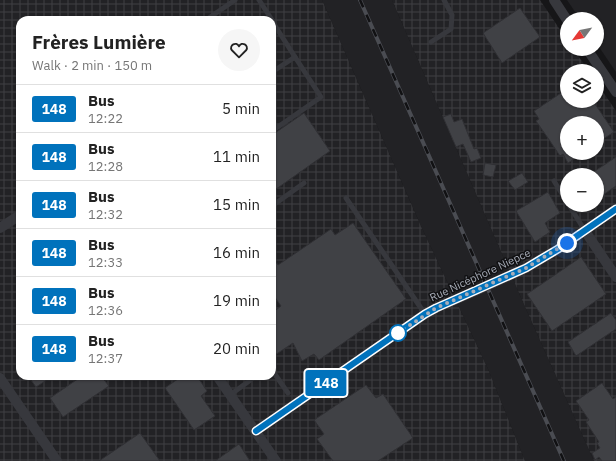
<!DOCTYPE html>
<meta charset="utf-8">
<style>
:root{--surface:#fff;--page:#f6f6f6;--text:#222;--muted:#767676;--line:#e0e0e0}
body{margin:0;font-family:"IBM Plex Sans",sans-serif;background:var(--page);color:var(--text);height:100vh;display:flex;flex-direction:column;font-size:15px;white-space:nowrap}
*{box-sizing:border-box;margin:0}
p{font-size:13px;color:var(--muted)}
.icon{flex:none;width:22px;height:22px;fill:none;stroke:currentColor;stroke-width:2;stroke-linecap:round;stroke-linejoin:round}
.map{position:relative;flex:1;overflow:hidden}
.panel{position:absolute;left:16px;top:16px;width:260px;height:364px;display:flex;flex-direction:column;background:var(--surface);border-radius:12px;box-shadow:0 1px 3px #0004}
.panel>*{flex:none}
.badge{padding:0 8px;border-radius:3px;font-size:14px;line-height:26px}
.needle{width:26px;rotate:238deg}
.controls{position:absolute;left:560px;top:12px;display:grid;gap:8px}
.controls a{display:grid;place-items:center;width:44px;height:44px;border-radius:50%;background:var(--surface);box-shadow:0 1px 3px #0004;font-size:20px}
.you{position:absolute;width:20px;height:20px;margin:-10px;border:3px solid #fff;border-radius:50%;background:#1a73e8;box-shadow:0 0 0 6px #1a73e833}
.map>.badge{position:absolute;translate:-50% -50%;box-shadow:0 0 0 2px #fff}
.round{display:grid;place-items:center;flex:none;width:42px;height:42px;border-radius:21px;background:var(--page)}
.headline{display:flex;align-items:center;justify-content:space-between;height:68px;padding:0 16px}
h1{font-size:19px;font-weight:700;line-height:30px}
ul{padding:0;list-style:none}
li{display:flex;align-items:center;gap:12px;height:48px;padding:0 16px;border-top:1px solid var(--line)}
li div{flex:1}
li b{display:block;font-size:15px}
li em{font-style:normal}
li .badge{min-width:44px;font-weight:700;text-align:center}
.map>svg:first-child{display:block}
</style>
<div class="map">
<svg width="616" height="461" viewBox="0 0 616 461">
<defs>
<pattern id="industrial-grid" width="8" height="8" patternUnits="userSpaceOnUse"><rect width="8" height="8" fill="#222225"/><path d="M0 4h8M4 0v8" fill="none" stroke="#3f3f43"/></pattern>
</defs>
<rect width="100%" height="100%" fill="#161618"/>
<g fill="#222225">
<path d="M 322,0 L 392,0 L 522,300 L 594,461 L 525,461 L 488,369 L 420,224 Z"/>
<path d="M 567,0 L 616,0 L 616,72 L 597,44 L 597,19 L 580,19 Z"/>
</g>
<g fill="url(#industrial-grid)" fill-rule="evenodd">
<path d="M 0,0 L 322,0 L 420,224 L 488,369 L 525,461 L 0,461 ZM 20,20 L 272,20 L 272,376 L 20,376 Z"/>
<path d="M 392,0 L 540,0 L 567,40 L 567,49 L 573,49 L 589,71 L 567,71 L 567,101 L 597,101 L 597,83 L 616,111 L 616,461 L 594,461 L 522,300 ZM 567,123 L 597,123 L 597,153 L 567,153 ZM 567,175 L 597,175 L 597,205 L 567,205 Z"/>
</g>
<g fill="#404145" stroke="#303034">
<path d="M 520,8 L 540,37 L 502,63 L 483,33 Z"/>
<path d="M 567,89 L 567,101 L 593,101 L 614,132 L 597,143 L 597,123 L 567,123 L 567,153 L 583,153 L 568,163 L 563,154 L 560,156 L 550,141 L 536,121 L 539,119 L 534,111 Z"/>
<path d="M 304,113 L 330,151 L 272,192 L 272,135 Z"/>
<path d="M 451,114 L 454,122 L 462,119 L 474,149 L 477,148 L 481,158 L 471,162 L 463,144 L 456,147 L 443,117 Z"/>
<path d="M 616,157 L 616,186 L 597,199 L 597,175 L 589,175 Z"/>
<path d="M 485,163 L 496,165 L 493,177 L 483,175 Z"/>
<path d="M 522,173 L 528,182 L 515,190 L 508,181 Z"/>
<path d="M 548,192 L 560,213 L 545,223 L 550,232 L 535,242 L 516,211 Z"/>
<path d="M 353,223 L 406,299 L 319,360 L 314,354 L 302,361 L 293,343 L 272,357 L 272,313 L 281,306 L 272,293 L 272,256 L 278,265 L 331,229 L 335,235 Z"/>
<path d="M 581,257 L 606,294 L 552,331 L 527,294 Z"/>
<path d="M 611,313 L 616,320 L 616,329 L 576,356 L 568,342 Z"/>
<path d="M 28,376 L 53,376 L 36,387 Z"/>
<path d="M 82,376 L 101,376 L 109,386 L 63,417 L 50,398 Z"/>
<path d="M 182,376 L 197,376 L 207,391 L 201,396 L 215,416 L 194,430 L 165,388 Z"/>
<path d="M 602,383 L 613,399 L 616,397 L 616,461 L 602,461 L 599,457 L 595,460 L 592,453 L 600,448 L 597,443 L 599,442 L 586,422 L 589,420 L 576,401 Z"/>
<path d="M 366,385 L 376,398 L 383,394 L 413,438 L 378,461 L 333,461 L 317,439 L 324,434 L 314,420 Z"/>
<path d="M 140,433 L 160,461 L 99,461 Z"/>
<path d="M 239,444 L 250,461 L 215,461 Z"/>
</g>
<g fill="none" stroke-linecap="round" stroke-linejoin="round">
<g stroke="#37383d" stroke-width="5">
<path d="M 259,0 L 272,20"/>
<path d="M 206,20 L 235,0"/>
<path d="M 272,21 L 295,57"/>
<path d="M 431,42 L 451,29 L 452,15 L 444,0"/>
<path d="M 272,72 L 295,57 L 321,97 L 272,131"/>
<path d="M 554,181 L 567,202"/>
<path d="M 346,198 L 425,314"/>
<path d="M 569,205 L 585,231"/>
<path d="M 272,206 L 304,183"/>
<path d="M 272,370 L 288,393"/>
<path d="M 230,395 L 256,376"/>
</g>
<g stroke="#37383d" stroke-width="10">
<path d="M 554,0 L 567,20"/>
<path d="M 587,49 L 616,92"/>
<path d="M 0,228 L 20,215"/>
<path d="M 585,231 L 616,277"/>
<path d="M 493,283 L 526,268 L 558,249 L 616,209"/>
<path d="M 217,376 L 276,461"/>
<path d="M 0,378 L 57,461"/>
<path d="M 256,431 L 425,314 L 436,308 L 475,291"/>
</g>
<defs>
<path id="rail" d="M 360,0 L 564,461"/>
</defs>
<use href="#rail" stroke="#4a4c52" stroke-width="4"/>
<use href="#rail" stroke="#111113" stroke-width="2.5" stroke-dasharray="8" stroke-linecap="butt"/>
<path stroke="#37383d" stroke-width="10" d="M 475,291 L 493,283"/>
</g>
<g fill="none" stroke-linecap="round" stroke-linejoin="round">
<defs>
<path id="line" d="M 256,431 L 425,314 L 436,308 L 526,268 L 558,249 L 616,209"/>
</defs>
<use href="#line" stroke="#fff" stroke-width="9"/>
<use href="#line" stroke="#0072bc" stroke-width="6"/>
<path stroke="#a8adb8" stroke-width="4" stroke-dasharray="0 7.2" d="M 398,333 L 436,308 L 526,268 L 567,243"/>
</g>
<circle fill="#fff" stroke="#0072bc" stroke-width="2" cx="398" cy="333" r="8"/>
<g text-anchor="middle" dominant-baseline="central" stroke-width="3" stroke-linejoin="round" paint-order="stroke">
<g font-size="11" fill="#a8adb8" stroke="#111113">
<text transform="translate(480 275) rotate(-25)">Rue Nicéphore Niepce</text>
</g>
</g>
</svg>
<div class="controls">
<a><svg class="needle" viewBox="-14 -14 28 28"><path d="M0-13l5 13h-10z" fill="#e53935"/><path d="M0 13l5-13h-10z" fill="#767676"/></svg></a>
<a><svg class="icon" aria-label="layers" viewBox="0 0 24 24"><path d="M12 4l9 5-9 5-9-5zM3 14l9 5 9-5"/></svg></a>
<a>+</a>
<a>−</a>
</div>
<div class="you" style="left:567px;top:243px"></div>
<b class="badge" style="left:326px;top:383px;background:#0072bc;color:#fff">148</b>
<section class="panel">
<div class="headline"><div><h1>Frères Lumière</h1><p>Walk · 2 min · 150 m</p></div><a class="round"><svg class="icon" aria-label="heart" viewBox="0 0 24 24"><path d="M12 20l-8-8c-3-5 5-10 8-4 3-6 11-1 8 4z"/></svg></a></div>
<ul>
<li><span class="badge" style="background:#0072bc;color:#fff">148</span><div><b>Bus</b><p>12:22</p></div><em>5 min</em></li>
<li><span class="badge" style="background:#0072bc;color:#fff">148</span><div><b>Bus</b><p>12:28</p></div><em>11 min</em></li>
<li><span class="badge" style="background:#0072bc;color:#fff">148</span><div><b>Bus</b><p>12:32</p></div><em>15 min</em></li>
<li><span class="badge" style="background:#0072bc;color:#fff">148</span><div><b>Bus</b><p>12:33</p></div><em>16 min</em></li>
<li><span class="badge" style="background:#0072bc;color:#fff">148</span><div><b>Bus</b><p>12:36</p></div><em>19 min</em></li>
<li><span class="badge" style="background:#0072bc;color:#fff">148</span><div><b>Bus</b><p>12:37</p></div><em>20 min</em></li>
</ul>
</section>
</div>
